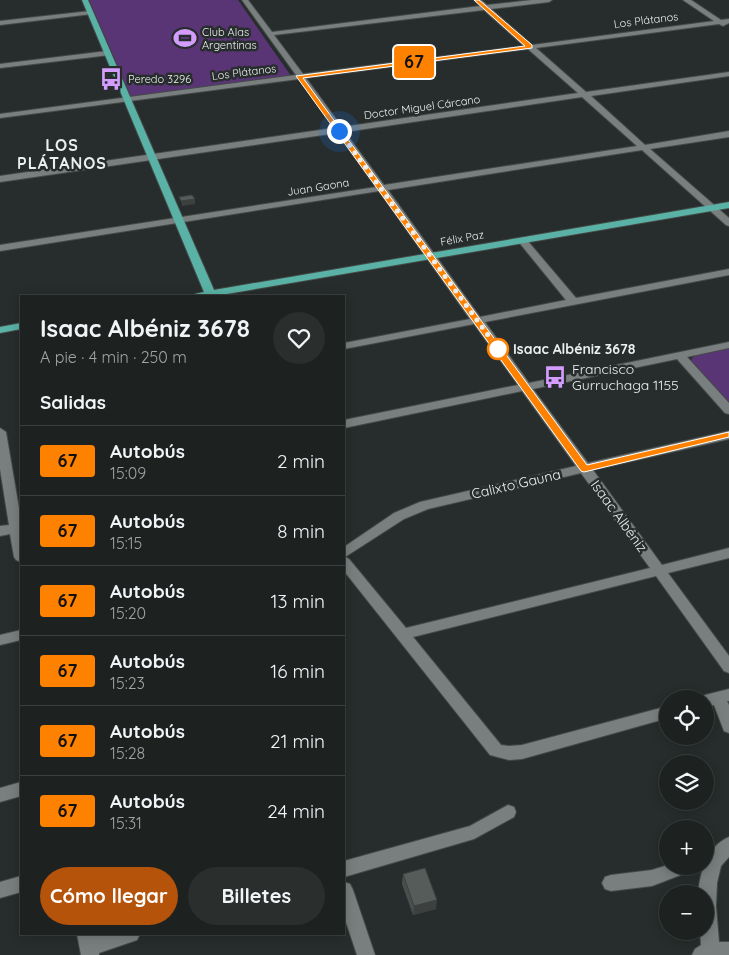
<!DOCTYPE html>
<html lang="es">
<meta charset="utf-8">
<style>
:root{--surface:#1d2221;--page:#2a2f2e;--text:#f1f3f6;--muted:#a0a4a5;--line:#3b3f3f;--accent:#b45309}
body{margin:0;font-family:Quicksand,sans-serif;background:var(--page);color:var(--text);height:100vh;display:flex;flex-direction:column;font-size:19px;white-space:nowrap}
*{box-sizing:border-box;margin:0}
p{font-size:16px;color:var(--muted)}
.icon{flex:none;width:28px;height:28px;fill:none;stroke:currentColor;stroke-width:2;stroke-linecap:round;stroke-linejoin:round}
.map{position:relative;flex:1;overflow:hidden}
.side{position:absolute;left:20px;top:295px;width:325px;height:640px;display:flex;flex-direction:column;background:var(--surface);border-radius:0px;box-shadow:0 2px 12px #0003,0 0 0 1px var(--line)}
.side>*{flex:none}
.badge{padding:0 10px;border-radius:4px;font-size:18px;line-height:32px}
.buttons{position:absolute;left:659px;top:690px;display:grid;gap:10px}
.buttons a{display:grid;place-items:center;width:55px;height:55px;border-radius:50%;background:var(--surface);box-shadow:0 2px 12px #0003,0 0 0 1px var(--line);font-size:25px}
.you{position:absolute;width:25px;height:25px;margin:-12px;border:4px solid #fff;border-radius:50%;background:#1a73e8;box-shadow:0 0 0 8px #1a73e833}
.map>.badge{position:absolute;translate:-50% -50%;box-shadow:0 0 0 2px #fff}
h2{padding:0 20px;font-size:19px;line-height:45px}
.round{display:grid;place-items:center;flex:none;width:52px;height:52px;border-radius:26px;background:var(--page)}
.headline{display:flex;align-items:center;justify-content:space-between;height:85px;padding:0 20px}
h1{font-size:24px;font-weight:800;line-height:38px}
.button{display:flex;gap:10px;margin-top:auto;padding:10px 20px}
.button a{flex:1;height:58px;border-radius:30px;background:var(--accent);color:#fff;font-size:20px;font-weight:800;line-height:58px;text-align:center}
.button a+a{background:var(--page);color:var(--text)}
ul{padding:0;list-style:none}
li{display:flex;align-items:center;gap:15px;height:70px;padding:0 20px;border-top:1px solid var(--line)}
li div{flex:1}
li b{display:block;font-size:19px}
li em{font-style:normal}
li .badge{min-width:55px;font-weight:700;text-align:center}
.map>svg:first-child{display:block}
</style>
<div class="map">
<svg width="729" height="955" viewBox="0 0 729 955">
<rect width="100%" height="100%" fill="#272d2c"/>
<g fill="#5a3575">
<path d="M 89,0 L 238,0 L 291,76 L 131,97 Z"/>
<path d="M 729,348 L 729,404 L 691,361 L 692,358 L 698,354 Z"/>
</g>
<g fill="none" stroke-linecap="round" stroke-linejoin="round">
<defs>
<g id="minor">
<path d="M 242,0 L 248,0 L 272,32 L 480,6 L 474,0 L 481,0 L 487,5 L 532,0 L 552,0 L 549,2 L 491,9 L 532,45 L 714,21 L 683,0 L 691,0 L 721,20 L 729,19 L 729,23 L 723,26 L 719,24 L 536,48 L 586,92 L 729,72 L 729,76 L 591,96 L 645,145 L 729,131 L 729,137 L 650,149 L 729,218 L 729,226 L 726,225 L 642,150 L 388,190 L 480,317 L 566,300 L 518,241 L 523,238 L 526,239 L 576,298 L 729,269 L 729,275 L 485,322 L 529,383 L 729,342 L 729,348 L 687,357 L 729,403 L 729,414 L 725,413 L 677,359 L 533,389 L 588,463 L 729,431 L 729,439 L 593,470 L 662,565 L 729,548 L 729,558 L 668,573 L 729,656 L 729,673 L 724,671 L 656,576 L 413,637 L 501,745 L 509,746 L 522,745 L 668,706 L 668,718 L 522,759 L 509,760 L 490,755 L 344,571 L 344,547 L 394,513 L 420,502 L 576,466 L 522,391 L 344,428 L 344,420 L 518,385 L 474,324 L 344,349 L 344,343 L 470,319 L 379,191 L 0,251 L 0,245 L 376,187 L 337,133 L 0,182 L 0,176 L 334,128 L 299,79 L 0,118 L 0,114 L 296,75 ZM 484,10 L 524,46 L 303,74 L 274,35 ZM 528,49 L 578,93 L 342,127 L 306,78 ZM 582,97 L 637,146 L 384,185 L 345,132 ZM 581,473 L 650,568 L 406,628 L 349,559 L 345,557 L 404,519 L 428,509 Z"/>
<path d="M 90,11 L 92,12 L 92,14 L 0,25 L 0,21 Z"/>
<path d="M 107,51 L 110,51 L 110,55 L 0,68 L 0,64 Z"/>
<path d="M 0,428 L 6,432 L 21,520 L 21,562 L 16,560 L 14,557 L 10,534 L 0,536 L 0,526 L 9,525 L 0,469 Z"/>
<path d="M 21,630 L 21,640 L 0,645 L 0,635 Z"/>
<path d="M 729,689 L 729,701 L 727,701 L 729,705 L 729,733 L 724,731 L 714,705 L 705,707 L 705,699 L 699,699 L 705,695 Z"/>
<path d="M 21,782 L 21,796 L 0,802 L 0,788 Z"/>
<path d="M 508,805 L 514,807 L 516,812 L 514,817 L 474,839 L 344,877 L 344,861 L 470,826 Z"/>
<path d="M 729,837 L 729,857 L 721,866 L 717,883 L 716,906 L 719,942 L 729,942 L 729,955 L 692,955 L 695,949 L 701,945 L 700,931 L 705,931 L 705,894 L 698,894 C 700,873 707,846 729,837 Z"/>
<path d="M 668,865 L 668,866 L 693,866 L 691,871 L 652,886 L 611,891 L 605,889 L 602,883 L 605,877 L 611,875 L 652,870 Z"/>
<path d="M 21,876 L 21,892 L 0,898 L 0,882 Z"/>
<path d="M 344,882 L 350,884 L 353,890 L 375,955 L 357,955 L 344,916 Z"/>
<path d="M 77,934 L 95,934 L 95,936 L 104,934 L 140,934 L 137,940 L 99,953 L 99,955 L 81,955 Z"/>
</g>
<g id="major">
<path d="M 82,0 L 88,0 L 214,290 L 729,202 L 729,208 L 215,296 L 194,296 L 195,294 L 204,292 Z"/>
<path d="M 21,323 L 21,329 L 0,333 L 0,327 Z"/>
</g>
</defs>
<use href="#minor" stroke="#444a48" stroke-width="2"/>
<use href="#major" stroke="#444a48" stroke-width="2"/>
<use href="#minor" fill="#787f7e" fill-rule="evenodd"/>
<use href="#major" fill="#59b2a5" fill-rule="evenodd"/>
</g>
<path fill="#494f4d" d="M 403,874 L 436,909 L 413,915 L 402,884 Z"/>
<g fill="#3c403f">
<path d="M 195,199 L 195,204 L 182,206 L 181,201 Z"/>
<path d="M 437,900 L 436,909 L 413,915 L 414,906 Z"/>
</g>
<g fill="#555c5a" stroke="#3c403f">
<path d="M 192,195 L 195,199 L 181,201 L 179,197 Z"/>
<path d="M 425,868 L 437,900 L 414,906 L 403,874 Z"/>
</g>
<path fill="#ff8100" stroke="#fff" d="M 474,0 L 479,0 L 532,45 L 532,48 L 303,78 L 587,465 L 729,432 L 729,437 L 584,472 L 581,471 L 296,76 L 525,46 Z"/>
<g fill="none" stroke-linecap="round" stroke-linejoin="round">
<path stroke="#ebefee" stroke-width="5" stroke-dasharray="0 9" d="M 339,131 L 498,349"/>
</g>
<defs>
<symbol id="stadium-bare" viewBox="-9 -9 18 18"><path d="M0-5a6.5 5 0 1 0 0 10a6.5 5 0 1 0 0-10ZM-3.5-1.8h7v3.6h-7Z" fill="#d39cfd" stroke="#272d2c" stroke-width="2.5" paint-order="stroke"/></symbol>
<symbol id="bus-bare" viewBox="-9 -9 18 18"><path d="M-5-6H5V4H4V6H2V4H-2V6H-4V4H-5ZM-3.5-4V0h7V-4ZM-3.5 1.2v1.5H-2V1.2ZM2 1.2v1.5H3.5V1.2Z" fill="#d39cfd" stroke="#272d2c" stroke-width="2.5" paint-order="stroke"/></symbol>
</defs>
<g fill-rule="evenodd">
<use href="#stadium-bare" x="169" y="22" width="32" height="32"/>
<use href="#bus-bare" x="95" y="63" width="32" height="32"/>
<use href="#bus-bare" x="539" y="361" width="32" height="32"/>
</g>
<circle fill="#fff" stroke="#ff8100" stroke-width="2.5" cx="498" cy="349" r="10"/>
<g text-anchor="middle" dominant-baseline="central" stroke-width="5" stroke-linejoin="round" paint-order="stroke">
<g font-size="11" fill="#ebefee" stroke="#272d2c">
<text transform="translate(646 20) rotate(-7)">Los Plátanos</text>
<text transform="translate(244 72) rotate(-7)">Los Plátanos</text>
<text transform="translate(422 107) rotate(-8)">Doctor Miguel Cárcano</text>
<text transform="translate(318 187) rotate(-9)">Juan Gaona</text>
<text transform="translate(462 238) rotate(-10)">Félix Paz</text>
</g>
<g font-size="11" fill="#ebefee" stroke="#272d2c" text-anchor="start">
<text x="202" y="32">Club Alas<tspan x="202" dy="13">Argentinas</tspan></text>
<text x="128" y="79">Peredo 3296</text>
</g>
<g font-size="14" font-weight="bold" fill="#ebefee" stroke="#272d2c" text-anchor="start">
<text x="513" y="349">Isaac Albéniz 3678</text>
</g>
<g font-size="14" fill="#ebefee" stroke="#272d2c" text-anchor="start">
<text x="572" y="369">Francisco<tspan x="572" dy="16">Gurruchaga 1155</tspan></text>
</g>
<g font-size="14" fill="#ebefee" stroke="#272d2c">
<text transform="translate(516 484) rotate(-13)">Calixto Gauna</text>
<text transform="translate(619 516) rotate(54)">Isaac Albéniz</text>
</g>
<g font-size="16" font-weight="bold" letter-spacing="1" fill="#ebefee" stroke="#272d2c">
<text x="62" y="145">LOS<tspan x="62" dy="18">PLÁTANOS</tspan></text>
</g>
</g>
</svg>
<div class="buttons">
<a><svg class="icon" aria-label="locate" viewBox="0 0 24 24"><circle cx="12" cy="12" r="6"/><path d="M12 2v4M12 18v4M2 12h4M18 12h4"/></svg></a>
<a><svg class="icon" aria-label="layers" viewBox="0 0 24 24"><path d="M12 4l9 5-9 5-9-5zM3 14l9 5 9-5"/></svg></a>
<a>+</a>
<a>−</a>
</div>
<div class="you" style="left:339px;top:131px"></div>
<b class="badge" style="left:414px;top:62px;background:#ff8100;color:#111">67</b>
<section class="side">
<div class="headline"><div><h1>Isaac Albéniz 3678</h1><p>A pie · 4 min · 250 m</p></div><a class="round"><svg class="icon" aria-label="heart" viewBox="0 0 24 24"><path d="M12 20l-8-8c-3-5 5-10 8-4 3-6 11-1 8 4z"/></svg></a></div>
<h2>Salidas</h2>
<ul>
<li><span class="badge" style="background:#ff8100;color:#111">67</span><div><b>Autobús</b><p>15:09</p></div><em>2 min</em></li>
<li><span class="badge" style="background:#ff8100;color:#111">67</span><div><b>Autobús</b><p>15:15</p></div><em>8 min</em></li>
<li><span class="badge" style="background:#ff8100;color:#111">67</span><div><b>Autobús</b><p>15:20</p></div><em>13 min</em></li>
<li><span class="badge" style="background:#ff8100;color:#111">67</span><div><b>Autobús</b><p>15:23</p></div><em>16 min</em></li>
<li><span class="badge" style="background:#ff8100;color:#111">67</span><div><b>Autobús</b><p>15:28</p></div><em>21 min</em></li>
<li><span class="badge" style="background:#ff8100;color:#111">67</span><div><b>Autobús</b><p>15:31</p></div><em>24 min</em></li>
</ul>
<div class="button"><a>Cómo llegar</a><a>Billetes</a></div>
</section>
</div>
